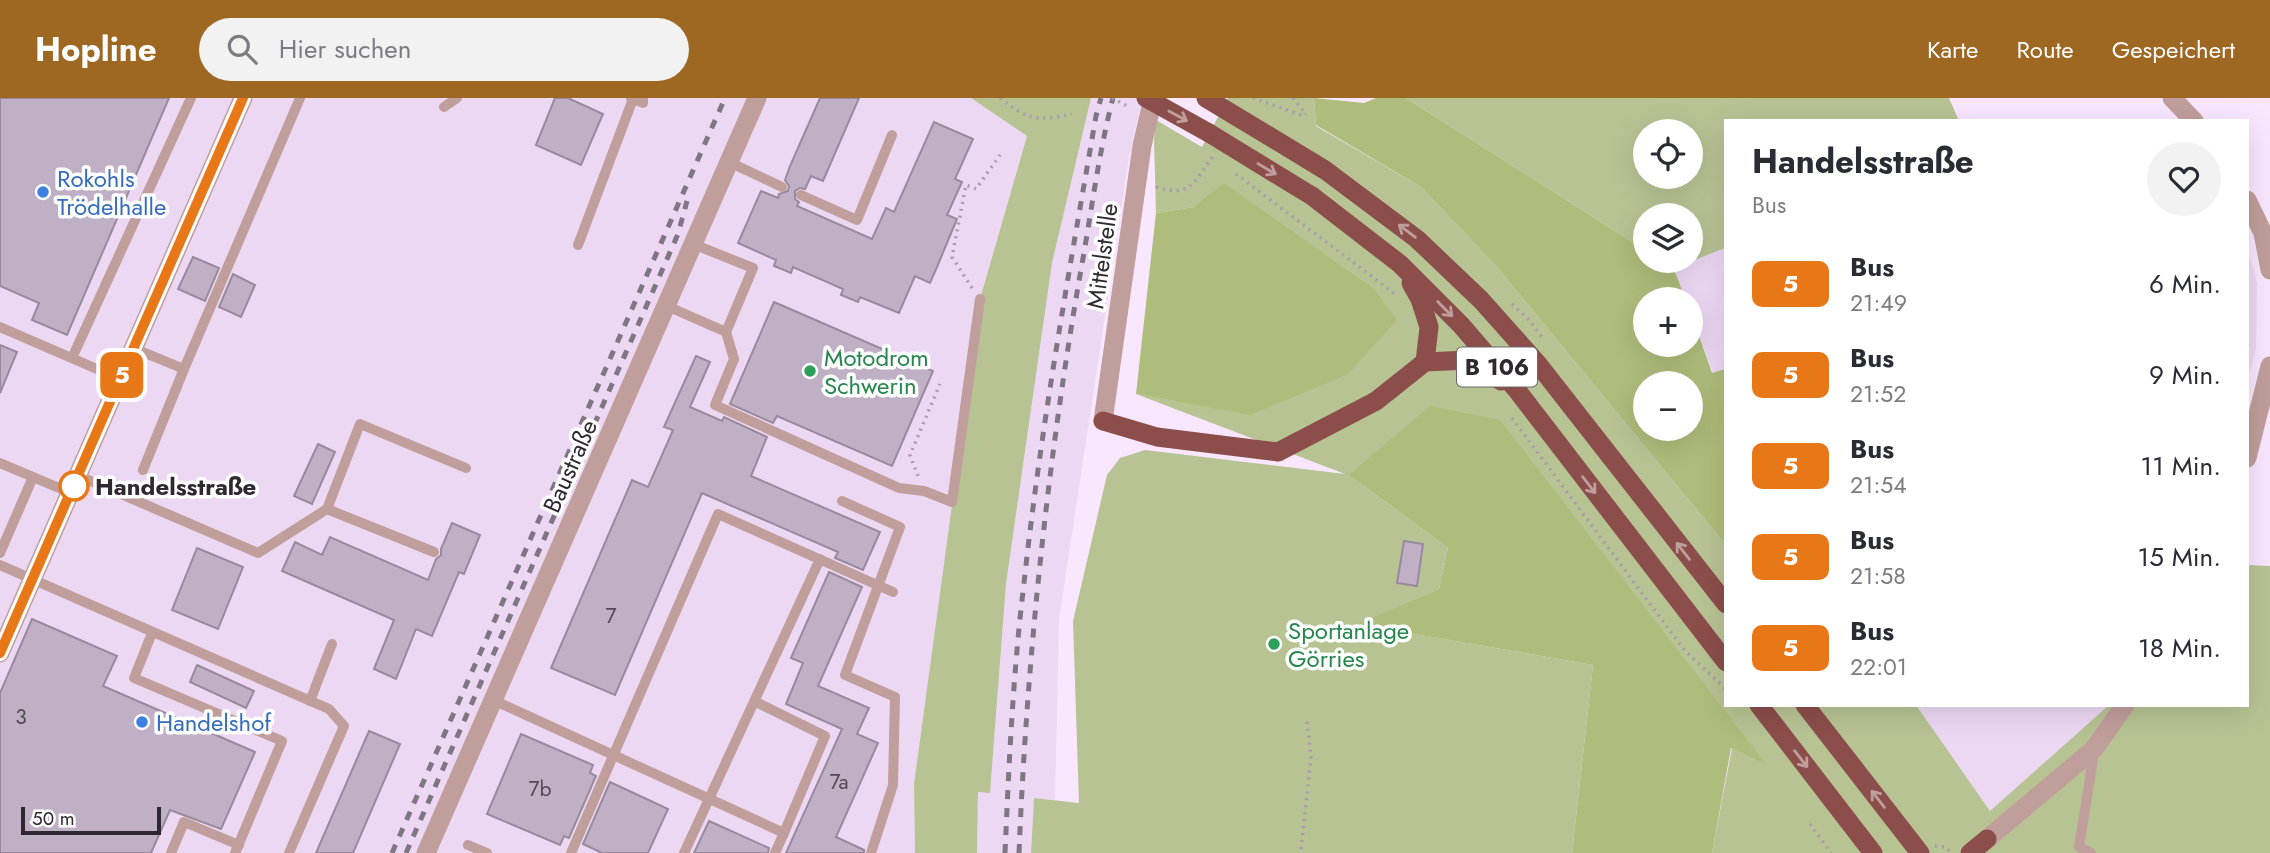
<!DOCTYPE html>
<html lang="de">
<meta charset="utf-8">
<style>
:root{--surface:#fff;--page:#f2f2f3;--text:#2b2b33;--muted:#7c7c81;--accent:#9e6722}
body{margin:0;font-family:Jost,sans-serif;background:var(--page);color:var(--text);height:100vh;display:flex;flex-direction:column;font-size:26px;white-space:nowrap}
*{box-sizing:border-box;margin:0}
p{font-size:23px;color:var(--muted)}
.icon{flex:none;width:38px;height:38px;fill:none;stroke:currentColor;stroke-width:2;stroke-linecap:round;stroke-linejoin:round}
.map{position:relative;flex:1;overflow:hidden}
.drawer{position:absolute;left:1724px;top:21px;width:525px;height:588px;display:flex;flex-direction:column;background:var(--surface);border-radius:0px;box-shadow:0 7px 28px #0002}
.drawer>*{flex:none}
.badge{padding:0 14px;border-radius:10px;font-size:24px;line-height:46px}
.fabs{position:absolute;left:1633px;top:21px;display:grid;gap:14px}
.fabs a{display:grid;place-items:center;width:70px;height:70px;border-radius:50%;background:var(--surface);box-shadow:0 7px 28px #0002;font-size:35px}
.scale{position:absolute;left:21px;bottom:18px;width:140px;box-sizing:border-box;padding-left:7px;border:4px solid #2e2830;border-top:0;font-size:19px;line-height:24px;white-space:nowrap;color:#2e2830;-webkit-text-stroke:5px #fff;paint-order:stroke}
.map>.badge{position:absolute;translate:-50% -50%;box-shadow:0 0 0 4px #fff}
.round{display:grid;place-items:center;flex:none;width:74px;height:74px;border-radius:37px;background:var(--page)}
.headline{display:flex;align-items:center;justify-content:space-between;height:119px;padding:0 28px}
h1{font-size:33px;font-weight:700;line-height:52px}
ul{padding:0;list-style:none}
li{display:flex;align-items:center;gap:21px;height:91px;padding:0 28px}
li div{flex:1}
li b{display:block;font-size:26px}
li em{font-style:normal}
li .badge{min-width:77px;font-weight:700;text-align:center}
header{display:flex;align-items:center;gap:42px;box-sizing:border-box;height:98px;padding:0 35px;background:var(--accent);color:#fff}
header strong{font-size:33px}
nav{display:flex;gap:38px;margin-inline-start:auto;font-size:24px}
.search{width:490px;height:63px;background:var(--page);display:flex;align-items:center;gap:18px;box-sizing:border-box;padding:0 24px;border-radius:38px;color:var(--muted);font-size:26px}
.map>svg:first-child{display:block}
</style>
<header>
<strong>Hopline</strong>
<div class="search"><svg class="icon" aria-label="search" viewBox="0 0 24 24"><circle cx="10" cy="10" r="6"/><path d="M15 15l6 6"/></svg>Hier suchen</div>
<nav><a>Karte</a><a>Route</a><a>Gespeichert</a></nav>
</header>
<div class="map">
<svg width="2270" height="755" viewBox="0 0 2270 755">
<rect width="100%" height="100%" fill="#f8e7fe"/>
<g fill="#edd8f4">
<path d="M 0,0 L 971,0 L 1027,38 L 980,201 L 914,686 L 915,755 L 0,755 Z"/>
<path d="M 1091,0 L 1142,0 L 1129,60 L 1059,521 L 1055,702 L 1034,700 L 1031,755 L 977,755 L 978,694 L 990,695 L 1006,486 L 1052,164 Z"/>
<path d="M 2247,148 L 2257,185 L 2256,250 L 2247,285 Z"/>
<path d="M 1725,150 L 1725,271 L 1713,275 L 1691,215 L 1690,201 L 1685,201 L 1674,170 Z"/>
<path d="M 1916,607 L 2109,607 L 1990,713 Z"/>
</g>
<g fill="#b8c394" fill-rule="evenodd">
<path d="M 971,0 L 1091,0 L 1052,165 L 1006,486 L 990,695 L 978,694 L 977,755 L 915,755 L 914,686 L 980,201 L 1027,38 Z"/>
<path d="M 1228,0 L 1314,0 L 1316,28 L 1421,89 L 1497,169 L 1725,446 L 1726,607 L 1916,607 L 1990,713 L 2109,607 L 2247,607 L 2247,467 L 2270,468 L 2270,755 L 1712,755 L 1732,650 L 1765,665 L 1349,377 L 1448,450 L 1439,491 L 1358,526 L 1593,567 L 1572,755 L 1031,755 L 1034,700 L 1079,705 L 1073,523 L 1107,377 L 1120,360 L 1145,352 L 1345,376 L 1136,296 L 1250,316 L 1194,109 L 1156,115 L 1154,41 L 1156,22 L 1202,49 Z"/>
<path d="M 1406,0 L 1949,0 L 1959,23 L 1726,23 L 1725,150 L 1674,170 L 1662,163 L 1690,163 L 1690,117 L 1645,117 L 1645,152 ZM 1645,33 L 1690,33 L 1690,79 L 1645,79 Z"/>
</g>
<g fill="#aebd7b" fill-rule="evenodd">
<path d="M 1314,0 L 1364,5 L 1376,0 L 1406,0 L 1645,152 L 1645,163 C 1677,163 1675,174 1685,201 L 1645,201 L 1645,247 L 1690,247 L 1691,215 L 1712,275 L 1725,271 L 1725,446 L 1497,169 L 1421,89 L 1316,27 ZM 1645,285 L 1690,285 L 1690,331 L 1645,331 Z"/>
<path d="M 1224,85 L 1374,191 L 1397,222 L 1348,276 L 1250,317 L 1136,296 L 1156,115 L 1194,109 Z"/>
<path d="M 1430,308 L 1500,322 L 1766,666 L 1731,650 L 1712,755 L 1572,755 L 1593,567 L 1357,526 L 1439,491 L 1448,450 L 1349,377 Z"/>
</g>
<g fill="#c0b0c5" stroke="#99899e" stroke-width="2">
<path d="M 0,0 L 169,0 L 67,237 L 32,222 L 39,205 L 0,188 Z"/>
<path d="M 555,0 L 568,0 L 603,16 L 581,67 L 536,47 Z"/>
<path d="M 820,0 L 859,0 L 823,83 L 811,78 L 805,91 L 800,90 L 795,93 L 795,101 L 799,104 L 797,108 L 872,141 L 886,110 L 894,114 L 934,24 L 973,41 L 955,81 L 962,84 L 947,117 L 957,121 L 937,169 L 930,185 L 915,178 L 899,215 L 860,199 L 858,204 L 841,197 L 843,191 L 793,169 L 791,175 L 774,168 L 776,162 L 738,145 L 761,93 L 778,100 L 779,96 L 788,93 L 789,88 L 785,82 L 790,68 Z"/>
<path d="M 193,159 L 219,170 L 205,203 L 178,191 Z"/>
<path d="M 233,176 L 255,187 L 241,219 L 219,209 Z"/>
<path d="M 774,204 L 933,273 L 892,368 L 777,318 L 773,325 L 730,306 Z"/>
<path d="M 0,247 L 17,254 L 0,295 Z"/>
<path d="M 696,258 L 710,264 L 690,309 L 722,323 L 724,319 L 767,339 L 751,378 L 880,434 L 863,472 L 835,460 L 838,454 L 702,395 L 615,597 L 551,570 L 632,382 L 648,389 L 673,332 L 664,329 Z"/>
<path d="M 318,346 L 335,354 L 312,406 L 294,398 Z"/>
<path d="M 452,425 L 480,437 L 464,476 L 459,474 L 432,538 L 416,531 L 396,581 L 374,571 L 394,522 L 282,473 L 295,444 L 322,457 L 330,439 L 428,482 L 436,461 L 441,457 L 441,451 Z"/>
<path d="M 1404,443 L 1423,446 L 1417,488 L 1397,485 Z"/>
<path d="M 197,450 L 243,469 L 218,531 L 172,512 Z"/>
<path d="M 829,474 L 862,489 L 818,588 L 869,610 L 857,636 L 878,645 L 836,739 L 864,752 L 864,755 L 786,755 L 842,631 L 786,606 L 803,565 L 791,560 Z"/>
<path d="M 32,521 L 117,558 L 103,588 L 255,654 L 221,731 L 170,712 L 151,755 L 0,755 L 0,595 Z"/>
<path d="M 197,567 L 254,593 L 246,610 L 190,584 Z"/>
<path d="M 369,633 L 400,646 L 353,755 L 316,755 Z"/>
<path d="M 521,636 L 593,667 L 590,675 L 596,678 L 569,740 L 564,738 L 560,747 L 487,716 Z"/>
<path d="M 610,684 L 668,711 L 648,755 L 602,755 L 583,746 Z"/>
<path d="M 709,723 L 769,750 L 768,755 L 694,755 Z"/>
</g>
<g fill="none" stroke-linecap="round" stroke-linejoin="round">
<g stroke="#a89bac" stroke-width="3.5" stroke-dasharray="2 5" stroke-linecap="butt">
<path d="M 1000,0 C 1029,23 1037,23 1072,16"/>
<path d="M 1253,0 L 1304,18 L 1306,16"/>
<path d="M 1293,0 L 1306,16"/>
<path d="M 1236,76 L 1395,196"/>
<path d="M 1156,89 C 1190,100 1195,84 1213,58"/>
<path d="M 972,190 L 952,159 L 966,87 L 976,91 L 1000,57"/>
<path d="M 1512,206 L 1529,222 L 1544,242"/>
<path d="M 1512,320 L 1685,553 L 1726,591"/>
<path d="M 918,378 L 910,357 L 940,286"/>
<path d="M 1810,726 L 1831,755"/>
<path d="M 1935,748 L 1946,749 L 1951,755"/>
<path d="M 1301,751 L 1311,660 L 1307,623"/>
</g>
<g stroke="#c09e9b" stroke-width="10">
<path d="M 631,0 L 643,5 L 643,0"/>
<path d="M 444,9 L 457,0"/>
<path d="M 729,64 L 782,89"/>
<path d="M 801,97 L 857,122 L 892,37"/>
<path d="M 693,146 L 753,170 L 726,234"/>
<path d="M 578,147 L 633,1"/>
<path d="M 667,208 L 726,234 L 734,261 L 715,307 L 899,390 L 924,393 L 952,404 L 980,201"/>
<path d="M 0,229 L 120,281"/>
<path d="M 133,250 L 184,271 L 300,0"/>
<path d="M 72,260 L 191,0"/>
<path d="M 0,365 L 71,395"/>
<path d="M 143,372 L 184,271"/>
<path d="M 79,378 L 258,455 L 327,411"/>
<path d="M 842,403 L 900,429 L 845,577 L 895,599 L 893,687 L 871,755"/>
<path d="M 434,454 L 327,411 L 360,326 L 466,370"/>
<path d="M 0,455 L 33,379"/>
<path d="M 0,467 L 329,611 L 344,628 L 289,755"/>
<path d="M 152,535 L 134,580 L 282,643 L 235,755"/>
<path d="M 493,602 L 784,735 L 825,638 L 756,604"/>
<path d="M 310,603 L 332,546"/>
<path d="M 468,747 L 487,755"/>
<path d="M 171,755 L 184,724 L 239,747"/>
<path d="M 571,755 L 718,416 L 893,494"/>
<path d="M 684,755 L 820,461"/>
<path d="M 775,755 L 784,735"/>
<path d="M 2091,755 L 2079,749 L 2094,655"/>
</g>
<g stroke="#c09e9b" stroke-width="19">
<path d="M 2172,0 L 2194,23"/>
<path d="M 2247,102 L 2263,135 L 2270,172"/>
<path d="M 1103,323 L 1142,48 L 1153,0"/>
<path d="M 2247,360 L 2270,268"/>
<path d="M 0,555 L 243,0"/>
<path d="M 1987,741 L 2094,651 L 2125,607"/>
<path d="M 426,755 L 757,0"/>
</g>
<g stroke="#8c4e4a" stroke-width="19">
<path d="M 1206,0 L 1325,72 L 1417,141 L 1481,202 L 1538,266 L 1726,506"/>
<path d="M 1209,35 L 1312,98 L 1400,166 L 1461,227 L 1516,291 L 1726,564"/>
<path d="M 1411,185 L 1420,201 L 1429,229 L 1425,264"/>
<path d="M 1103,323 L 1157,339 L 1278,354 L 1376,303 L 1425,264 L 1468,262 L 1501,283"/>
<path d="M 1759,607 L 1873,755"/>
<path d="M 1805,607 L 1920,755"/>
<path d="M 1970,755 L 1987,741"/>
</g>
<g stroke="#7f7583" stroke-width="5" stroke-dasharray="9 9" stroke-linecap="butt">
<path d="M 392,755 L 725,0"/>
<path d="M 406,755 L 678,136 L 687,103"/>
<path d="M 1005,755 C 1009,665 1013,575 1024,485 C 1041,328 1069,174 1096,18 L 1101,0"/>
<path d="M 1019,755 C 1027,561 1047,368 1080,177 C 1091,118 1098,57 1113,0"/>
</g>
<path stroke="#a89bac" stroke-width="3.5" stroke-dasharray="2 5" stroke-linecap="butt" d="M 1112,0 L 1129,9"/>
<path stroke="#8c4e4a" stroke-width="19" d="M 1146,0 L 1209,35"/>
</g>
<defs><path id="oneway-shaft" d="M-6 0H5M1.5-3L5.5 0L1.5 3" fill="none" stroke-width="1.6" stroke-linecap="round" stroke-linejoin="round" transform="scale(1.75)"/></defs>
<g stroke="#c09e9b">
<use href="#oneway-shaft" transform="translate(1178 18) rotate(29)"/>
<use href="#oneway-shaft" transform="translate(1267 71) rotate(31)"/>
<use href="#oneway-shaft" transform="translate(1407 133) rotate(-143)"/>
<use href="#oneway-shaft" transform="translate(1445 211) rotate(45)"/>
<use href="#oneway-shaft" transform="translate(1589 387) rotate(52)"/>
<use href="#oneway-shaft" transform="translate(1683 453) rotate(-128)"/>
<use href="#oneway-shaft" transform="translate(1801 661) rotate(52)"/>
<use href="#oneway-shaft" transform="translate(1878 701) rotate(-128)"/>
</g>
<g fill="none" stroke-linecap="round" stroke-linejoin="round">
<defs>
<path id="line" d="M 0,555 L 243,0"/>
</defs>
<use href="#line" stroke="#fff" stroke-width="16"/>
<use href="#line" stroke="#e87817" stroke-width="10"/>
</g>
<g fill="#3f7fe0" stroke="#fff" stroke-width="2.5">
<circle cx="43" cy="94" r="7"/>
<circle cx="142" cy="624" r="7"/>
</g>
<g fill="#2e9e5b" stroke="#fff" stroke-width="2.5">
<circle cx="810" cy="273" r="7"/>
<circle cx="1274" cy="546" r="7"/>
</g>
<circle fill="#fff" stroke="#e87817" stroke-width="3.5" cx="74" cy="388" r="14"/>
<g text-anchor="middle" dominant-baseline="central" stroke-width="7" stroke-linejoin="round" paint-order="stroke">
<g font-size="21" fill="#524a55">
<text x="611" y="518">7</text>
<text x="21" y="619">3</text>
<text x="839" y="684">7a</text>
<text x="540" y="691">7b</text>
</g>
<rect fill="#fff" stroke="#6d686e" stroke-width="2" x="1457" y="249.5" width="80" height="39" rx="5"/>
<g font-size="23" font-weight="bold" fill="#2e2830">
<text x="1497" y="269">B 106</text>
</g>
<g font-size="24" fill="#366cbe" stroke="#fff" text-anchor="start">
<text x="57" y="80">Rokohls<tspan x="57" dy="28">Trödelhalle</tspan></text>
<text x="156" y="624">Handelshof</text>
</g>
<g font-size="24" fill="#2e2830" stroke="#fff">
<text transform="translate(1102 158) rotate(-82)">Mittelstelle</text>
<text transform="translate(570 368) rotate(-66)">Baustraße</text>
</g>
<g font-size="24" fill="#27864d" stroke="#fff" text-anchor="start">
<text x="824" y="259">Motodrom<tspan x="824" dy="28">Schwerin</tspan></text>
<text x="1288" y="532">Sportanlage<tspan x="1288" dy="28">Görries</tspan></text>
</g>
<g font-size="24" font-weight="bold" fill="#2e2830" stroke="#fff" text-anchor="start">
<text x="95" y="388">Handelsstraße</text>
</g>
</g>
</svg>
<div class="fabs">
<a><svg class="icon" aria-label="locate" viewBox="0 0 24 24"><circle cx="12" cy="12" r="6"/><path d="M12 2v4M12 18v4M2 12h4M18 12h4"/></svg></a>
<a><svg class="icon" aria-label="layers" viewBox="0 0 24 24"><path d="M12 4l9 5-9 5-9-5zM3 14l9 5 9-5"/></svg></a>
<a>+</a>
<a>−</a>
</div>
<div class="scale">50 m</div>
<b class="badge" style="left:122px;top:277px;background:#e87817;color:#fff">5</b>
<section class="drawer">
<div class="headline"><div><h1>Handelsstraße</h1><p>Bus</p></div><a class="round"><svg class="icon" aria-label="heart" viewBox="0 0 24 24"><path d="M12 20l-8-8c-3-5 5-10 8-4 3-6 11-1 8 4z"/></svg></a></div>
<ul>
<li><span class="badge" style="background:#e87817;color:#fff">5</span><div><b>Bus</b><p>21:49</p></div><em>6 Min.</em></li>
<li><span class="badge" style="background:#e87817;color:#fff">5</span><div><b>Bus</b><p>21:52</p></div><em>9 Min.</em></li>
<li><span class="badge" style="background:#e87817;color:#fff">5</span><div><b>Bus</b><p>21:54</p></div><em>11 Min.</em></li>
<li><span class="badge" style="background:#e87817;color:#fff">5</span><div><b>Bus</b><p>21:58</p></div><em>15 Min.</em></li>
<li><span class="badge" style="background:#e87817;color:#fff">5</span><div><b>Bus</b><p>22:01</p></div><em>18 Min.</em></li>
</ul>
</section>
</div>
